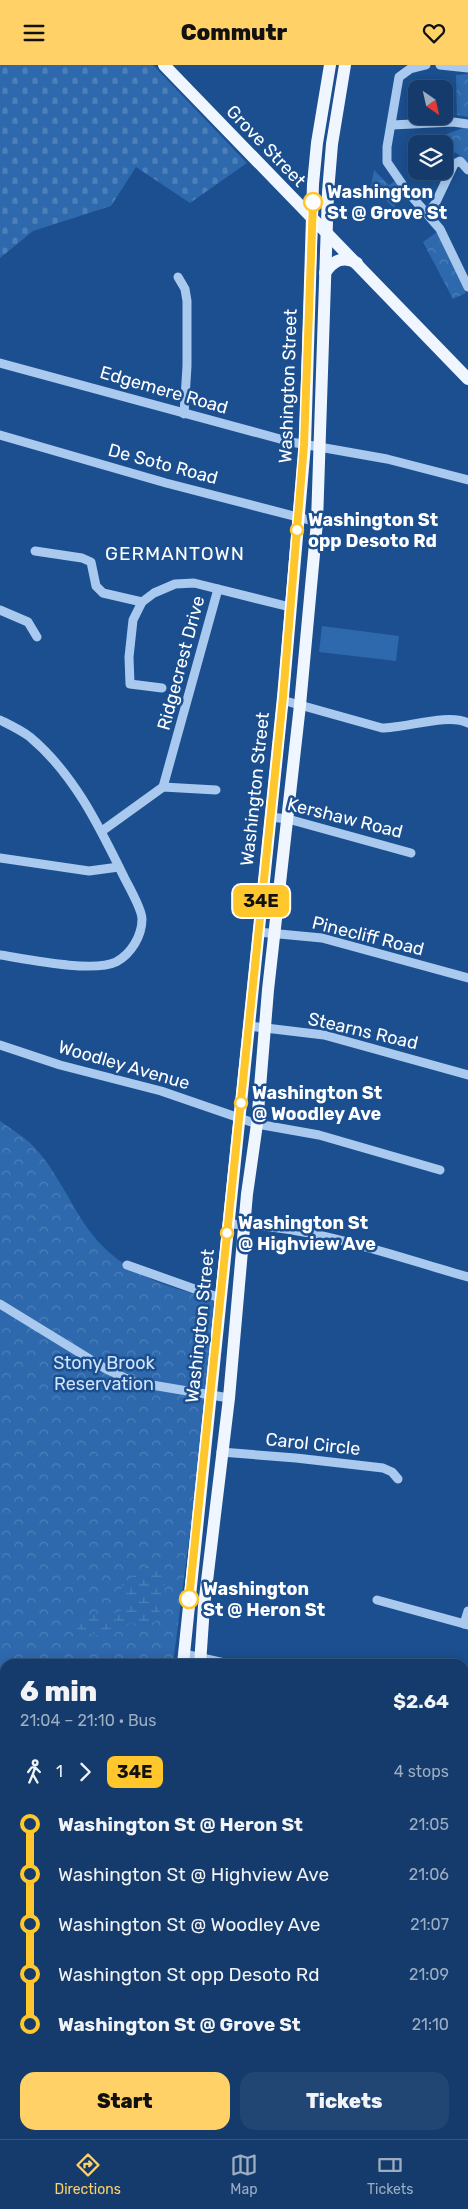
<!DOCTYPE html>
<meta charset="utf-8">
<style>
:root{--surface:#143b6b;--page:#214673;--text:#f1f3f6;--muted:#9dadc1;--line:#33557e;--accent:#ffd166}
body{margin:0;font-family:Rubik,sans-serif;background:var(--page);color:var(--text);height:100vh;display:flex;flex-direction:column;font-size:19px;white-space:nowrap}
*{box-sizing:border-box;margin:0}
p{font-size:16px;color:var(--muted)}
.icon{flex:none;width:28px;height:28px;fill:none;stroke:currentColor;stroke-width:2;stroke-linecap:round;stroke-linejoin:round}
.map{position:relative;flex:1;overflow:hidden}
.sheet{position:absolute;left:0px;top:1594px;width:469px;height:481px;display:flex;flex-direction:column;background:var(--surface);border-radius:15px 15px 0 0;box-shadow:0 2px 12px #0003,0 0 0 1px var(--line)}
.sheet>*{flex:none}
.badge{padding:0 10px;border-radius:8px;font-size:18px;line-height:32px}
.needle{width:32px;rotate:146deg}
.buttons{position:absolute;left:408px;top:15px;display:grid;gap:10px}
.buttons a{display:grid;place-items:center;width:45px;height:45px;border-radius:10px;background:var(--surface);box-shadow:0 2px 12px #0003,0 0 0 1px var(--line);font-size:25px}
.map>.badge{position:absolute;translate:-50% -50%;box-shadow:0 0 0 2px #fff}
.legs{display:flex;align-items:center;gap:8px;height:55px;padding:0 20px;font-size:16px}
.legs p{margin-inline-start:auto}
.head{display:flex;align-items:center;justify-content:space-between;height:85px;padding:0 20px}
h1{font-size:28px;font-weight:800;line-height:38px}
.action{display:flex;gap:10px;margin-top:auto;padding:10px 20px}
.action a{flex:1;height:58px;border-radius:15px;background:var(--accent);color:#111;font-size:20px;font-weight:800;line-height:58px;text-align:center}
.action a+a{background:var(--page);color:var(--text)}
ul{padding:0 20px;list-style:none}
li{display:flex;align-items:center;gap:18px;height:50px;font-size:19px}
li i{display:grid;place-items:center;width:8px;height:100%;margin:0 6px;background:currentColor}
li i::after{content:'';width:12px;height:12px;margin:-6px;border:4px solid;border-radius:50%;background:var(--surface)}
li p{margin-inline-start:auto}
li:first-child i{background:linear-gradient(#0000 50%,currentColor 0)}
li:last-child i{background:linear-gradient(currentColor 50%,#0000 0)}
header{display:flex;justify-content:space-between;align-items:center;height:65px;padding:0 20px;background:var(--accent);color:#111;font-size:22px;font-weight:800}
.dock{display:flex;justify-content:space-around;align-items:center;height:70px;border-top:1px solid var(--line);background:var(--surface);font-size:14px;color:var(--muted)}
.dock a{display:grid;justify-items:center;gap:2px}
.dock .active{color:var(--accent)}
.map>svg:first-child{display:block}
</style>
<header><svg class="icon" aria-label="menu" viewBox="0 0 24 24"><path d="M4 6h16M4 12h16M4 18h16"/></svg>Commutr<svg class="icon" aria-label="heart" viewBox="0 0 24 24"><path d="M12 20l-8-8c-3-5 5-10 8-4 3-6 11-1 8 4z"/></svg></header>
<div class="map">
<svg width="468" height="2074" viewBox="0 0 468 2074">
<defs>
<pattern id="forest-crowns" width="20" height="18" patternUnits="userSpaceOnUse" patternTransform="scale(1.25)"><rect width="20" height="18" fill="#2e69ad"/><path d="M2 6a3 3 0 1 1 6 0M12 15a3 3 0 1 1 6 0" fill="none" stroke="#4d80b9"/></pattern>
<pattern id="wetland-marsh" width="20" height="14" patternUnits="userSpaceOnUse" patternTransform="scale(1.25)"><rect width="20" height="14" fill="#2e69ad"/><path d="M1 5h8M5 5V1M11 12h8M15 12V8" fill="none" stroke="#4d80b9"/></pattern>
<pattern id="cemetery-stones" width="16" height="16" patternUnits="userSpaceOnUse" patternTransform="scale(1.25)"><rect width="16" height="16" fill="#2e69ad"/><path d="M2 7V4a2 2 0 0 1 4 0v3zM10 15v-3a2 2 0 0 1 4 0v3z" fill="#4d80b9"/></pattern>
</defs>
<rect width="100%" height="100%" fill="#1b4f8f"/>
<path fill="#2e69ad" d="M 322,561 L 399,571 L 396,596 L 319,587 Z"/>
<g fill="url(#forest-crowns)">
<path d="M 468,9 L 468,52 L 457,50 L 456,10 Z"/>
<path d="M 463,63 L 468,64 L 468,100 C 461,89 457,87 444,85 L 444,79 L 419,79 L 431,70 L 444,70 Z"/>
<path d="M 374,105 L 389,120 L 395,116 L 404,127 L 397,134 L 394,143 L 371,121 Z"/>
<path d="M 437,167 L 466,228 L 453,234 L 423,177 Z"/>
<path d="M 0,1056 C 9,1062 19,1069 28,1076 C 54,1100 68,1135 88,1164 C 118,1206 171,1227 220,1233 L 173,1599 L 5,1599 L 5,2070 L 106,2070 L 105,2074 L 0,2074 Z"/>
</g>
<path fill="url(#wetland-marsh)" d="M 152,1498 L 158,1499 C 171,1516 163,1539 155,1557 L 119,1560 L 97,1570 L 82,1567 L 72,1560 C 78,1554 94,1548 103,1548 C 114,1548 121,1552 125,1538 L 121,1525 L 122,1519 Z"/>
<path fill="url(#cemetery-stones)" d="M 0,0 L 153,0 L 247,98 L 190,138 L 136,102 L 111,141 L 33,166 L 0,193 Z"/>
<g fill="none" stroke-linecap="round" stroke-linejoin="round">
<g stroke="#a9c9ee" stroke-width="9">
<path d="M 426,0 L 410,4 L 399,12 L 387,82 L 387,97 L 407,126 L 440,164 L 468,222"/>
<path d="M 440,0 L 468,3"/>
<path d="M 392,60 L 453,57 L 468,59"/>
<path d="M 427,148 L 435,139 L 454,99 L 460,96 L 468,105"/>
<path d="M 178,212 L 185,224 L 187,236 L 187,301 L 184,349"/>
<path d="M 0,298 L 291,377 L 387,394 L 468,415"/>
<path d="M 0,370 L 166,418 L 317,457"/>
<path d="M 35,486 L 82,493 L 91,497 L 96,521 L 103,528 L 142,537"/>
<path d="M 0,545 L 28,557 L 37,572"/>
<path d="M 162,623 L 130,619 L 129,592 L 133,555 L 142,537 L 154,528 L 175,519 L 194,518 L 290,542"/>
<path d="M 282,635 L 382,663 C 405,663 449,648 468,658"/>
<path d="M 0,655 C 10,660 21,665 30,672 C 74,709 99,761 124,812 C 129,822 142,844 142,854 C 142,871 131,889 116,897 C 93,908 26,894 0,890"/>
<path d="M 163,722 L 218,524"/>
<path d="M 270,752 L 288,754 L 411,788"/>
<path d="M 102,766 L 163,722 L 216,725"/>
<path d="M 0,793 L 89,806 L 119,802"/>
<path d="M 258,867 L 322,873 L 468,913"/>
<path d="M 249,961 L 324,970 L 468,1010"/>
<path d="M 0,980 L 60,1000 L 161,1026 L 257,1059 L 319,1070 L 440,1105"/>
<path d="M 229,1159 C 311,1160 390,1190 468,1212"/>
<path d="M 127,1200 L 220,1233"/>
<path d="M 0,1239 L 106,1304 L 134,1317 L 229,1333"/>
<path d="M 221,1387 L 296,1393 L 383,1403 L 392,1407 L 398,1414"/>
<path d="M 377,1535 L 468,1560"/>
<path d="M 464,1559 L 468,1546"/>
<path d="M 184,1589 L 229,1599"/>
<path d="M 464,1676 L 468,1678"/>
<path d="M 464,1759 L 468,1760"/>
<path d="M 464,1892 L 466,1884"/>
<path d="M 464,2051 L 468,2051"/>
<path d="M 221,2070 L 221,2074"/>
<path d="M 349,2070 L 351,2074"/>
<path d="M 440,2074 L 440,2070"/>
</g>
<g stroke="#f0f6ff" stroke-width="12">
<path d="M 164,0 L 468,314"/>
<path d="M 325,208 C 333,196 343,190 357,198"/>
<path d="M 183,1599 L 283,632 L 305,380 L 313,119 L 317,78 L 330,0"/>
<path d="M 200,1599 L 204,1541 L 229,1333 L 247,1129 L 257,1059 L 268,925 L 300,640 L 317,457 L 328,127 L 332,79 L 345,0"/>
<path d="M 0,1936 L 5,1977"/>
<path d="M 30,2070 L 31,2074"/>
<path d="M 110,2074 L 111,2070"/>
<path d="M 126,2074 L 127,2070"/>
</g>
</g>
<g fill="none" stroke-linecap="round" stroke-linejoin="round">
<defs>
<path id="line-1" d="M 189,1534 L 283,632 L 304,380 L 313,137"/>
</defs>
<use href="#line-1" stroke="#fff" stroke-width="11"/>
<use href="#line-1" stroke="#ffc72c" stroke-width="8"/>
</g>
<g fill="#fff" stroke="#ffc72c" stroke-width="2.5">
<circle cx="313" cy="137" r="9"/>
<circle cx="297" cy="465" r="6"/>
<circle cx="241" cy="1038" r="6"/>
<circle cx="227" cy="1168" r="6"/>
<circle cx="189" cy="1534" r="9"/>
</g>
<g text-anchor="middle" dominant-baseline="central" stroke-width="5" stroke-linejoin="round" paint-order="stroke">
<g font-size="18" fill="#fff" stroke="#1b4f8f">
<text transform="translate(266 81) rotate(46)">Grove Street</text>
<text transform="translate(288 321) rotate(-88)">Washington Street</text>
<text transform="translate(164 325) rotate(16)">Edgemere Road</text>
<text transform="translate(163 399) rotate(15)">De Soto Road</text>
<text transform="translate(181 598) rotate(-75)">Ridgecrest Drive</text>
<text transform="translate(255 724) rotate(-84)">Washington Street</text>
<text transform="translate(345 753) rotate(14)">Kershaw Road</text>
<text transform="translate(368 871) rotate(14)">Pinecliff Road</text>
<text transform="translate(363 966) rotate(13)">Stearns Road</text>
<text transform="translate(124 1000) rotate(16)">Woodley Avenue</text>
<text transform="translate(200 1261) rotate(-84)">Washington Street</text>
<text transform="translate(313 1379) rotate(6)">Carol Circle</text>
</g>
<g font-size="18" font-weight="bold" fill="#fff" stroke="#1b4f8f" text-anchor="start">
<text x="327" y="127">Washington<tspan x="327" dy="21">St @ Grove St</tspan></text>
<text x="308" y="455">Washington St<tspan x="308" dy="21">opp Desoto Rd</tspan></text>
<text x="252" y="1028">Washington St<tspan x="252" dy="21">@ Woodley Ave</tspan></text>
<text x="238" y="1158">Washington St<tspan x="238" dy="21">@ Highview Ave</tspan></text>
<text x="203" y="1524">Washington<tspan x="203" dy="21">St @ Heron St</tspan></text>
</g>
<g font-size="18" fill="#cfe3fa" stroke="#1b4f8f">
<text x="104" y="1298">Stony Brook<tspan x="104" dy="21">Reservation</tspan></text>
</g>
<g font-size="19" letter-spacing="1" fill="#fff" stroke="#1b4f8f">
<text x="175" y="488">GERMANTOWN</text>
</g>
</g>
</svg>
<div class="buttons">
<a><svg class="needle" viewBox="-14 -14 28 28"><path d="M0-13l5 13h-10z" fill="#e53935"/><path d="M0 13l5-13h-10z" fill="#9dadc1"/></svg></a>
<a><svg class="icon" aria-label="layers" viewBox="0 0 24 24"><path d="M12 4l9 5-9 5-9-5zM3 14l9 5 9-5"/></svg></a>
</div>
<b class="badge" style="left:261px;top:836px;background:#ffc72c;color:#111">34E</b>
<section class="sheet">
<div class="head"><div><h1>6 min</h1><p>21:04 – 21:10 · Bus</p></div><b>$2.64</b></div>
<div class="legs"><svg class="icon" aria-label="walk" viewBox="0 0 24 24"><circle cx="13" cy="4" r="2"/><path d="M13 8l-2 6 4 7M11 14l-3 7M7 12l3-4h3l4 4"/></svg>1<svg class="icon" aria-label="forward" viewBox="0 0 24 24"><path d="M9 5l7 7-7 7"/></svg><b class="badge" style="background:#ffc72c;color:#111">34E</b><p>4 stops</p></div>
<ul>
<li><i style="color:#ffc72c"></i><b>Washington St @ Heron St</b><p>21:05</p></li>
<li><i style="color:#ffc72c"></i><span>Washington St @ Highview Ave</span><p>21:06</p></li>
<li><i style="color:#ffc72c"></i><span>Washington St @ Woodley Ave</span><p>21:07</p></li>
<li><i style="color:#ffc72c"></i><span>Washington St opp Desoto Rd</span><p>21:09</p></li>
<li><i style="color:#ffc72c"></i><b>Washington St @ Grove St</b><p>21:10</p></li>
</ul>
<div class="action"><a>Start</a><a>Tickets</a></div>
</section>
</div>
<nav class="dock">
<a class="active"><svg class="icon" aria-label="directions" viewBox="0 0 24 24"><path d="M12 3l9 9-9 9-9-9zM9 14v-3h6M13 9l2 2-2 2"/></svg>Directions</a>
<a><svg class="icon" aria-label="map" viewBox="0 0 24 24"><path d="M3 6l6-2 6 2 6-2v14l-6 2-6-2-6 2zM9 4v14M15 6v14"/></svg>Map</a>
<a><svg class="icon" aria-label="tickets" viewBox="0 0 24 24"><path d="M3 7h18v10H3zM15 7v10"/></svg>Tickets</a>
</nav>
